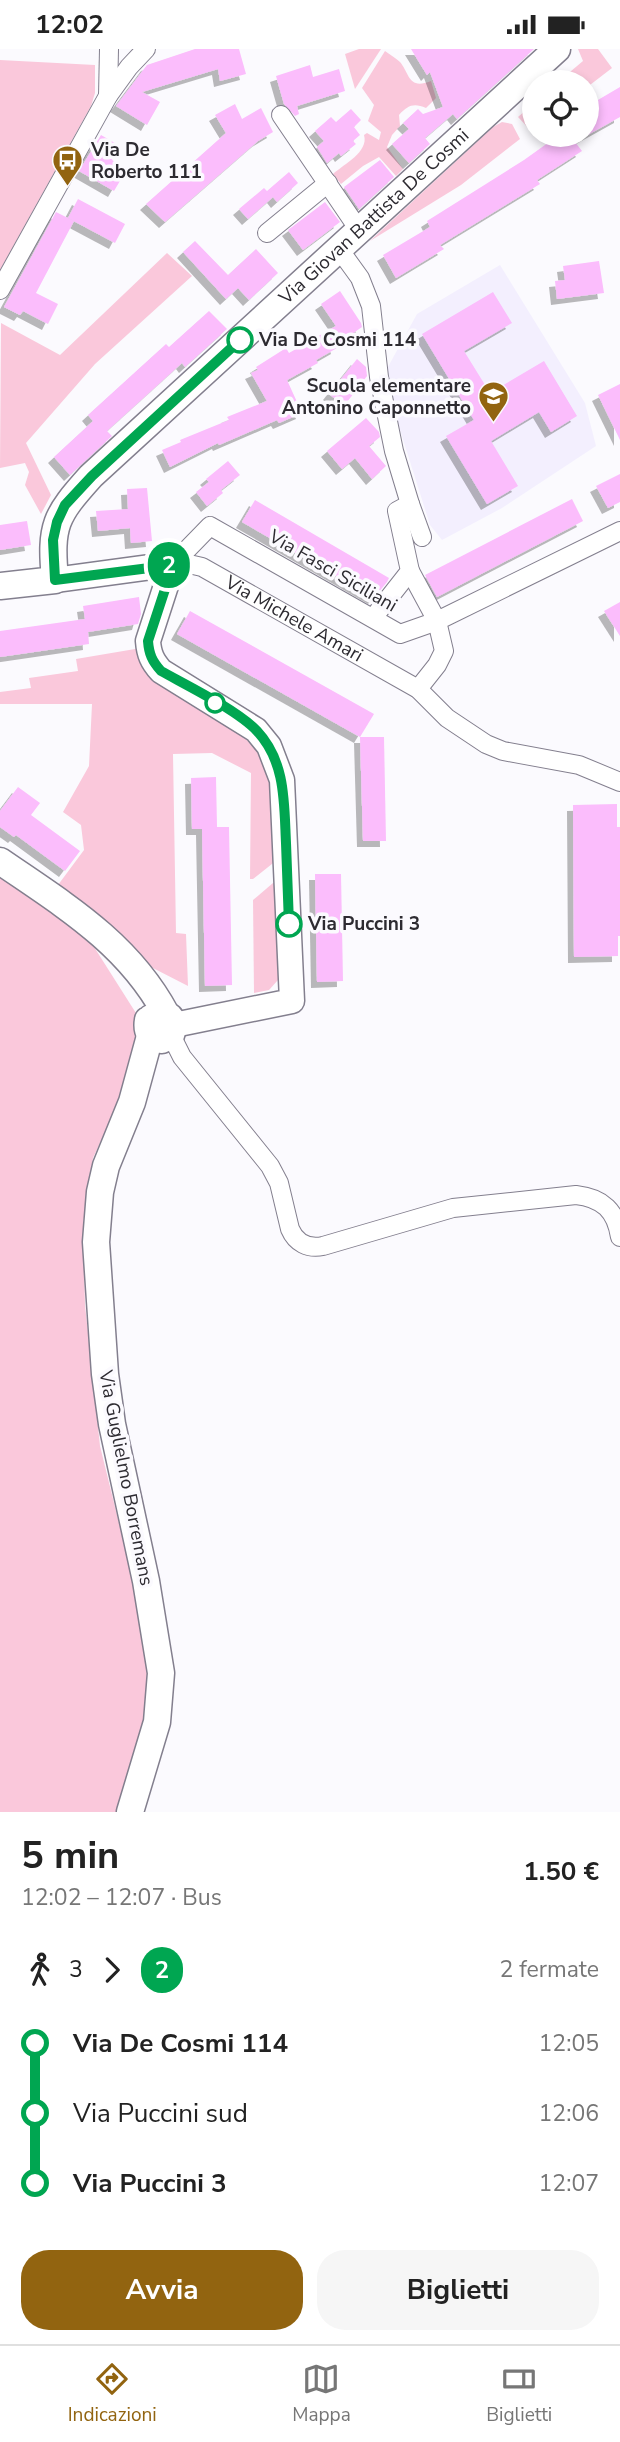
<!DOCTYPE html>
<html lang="it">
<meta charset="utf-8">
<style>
:root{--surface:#fff;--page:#f6f6f6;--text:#222;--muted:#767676;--line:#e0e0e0;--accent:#926410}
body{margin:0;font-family:"Nunito Sans",sans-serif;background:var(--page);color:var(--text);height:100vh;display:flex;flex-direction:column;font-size:26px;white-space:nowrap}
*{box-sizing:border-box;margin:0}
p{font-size:23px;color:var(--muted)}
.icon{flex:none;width:38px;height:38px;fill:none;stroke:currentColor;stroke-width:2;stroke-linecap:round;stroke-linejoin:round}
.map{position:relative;height:1763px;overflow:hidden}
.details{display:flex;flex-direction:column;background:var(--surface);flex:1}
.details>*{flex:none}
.badge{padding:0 14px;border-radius:23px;font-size:24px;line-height:46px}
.controls{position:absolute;left:522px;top:21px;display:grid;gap:14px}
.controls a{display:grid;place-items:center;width:77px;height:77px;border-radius:50%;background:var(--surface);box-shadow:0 4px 10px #0003;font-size:35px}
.map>.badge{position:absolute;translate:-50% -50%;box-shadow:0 0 0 4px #fff}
.legs{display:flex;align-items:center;gap:10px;height:77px;padding:0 21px;font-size:23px}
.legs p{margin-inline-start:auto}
.summary{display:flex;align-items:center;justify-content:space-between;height:119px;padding:0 21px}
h1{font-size:38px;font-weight:700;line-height:52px}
.primary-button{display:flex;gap:14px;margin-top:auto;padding:14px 21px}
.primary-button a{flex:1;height:80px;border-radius:28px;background:var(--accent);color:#fff;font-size:28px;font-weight:700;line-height:80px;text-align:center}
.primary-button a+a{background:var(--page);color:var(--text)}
ul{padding:0 21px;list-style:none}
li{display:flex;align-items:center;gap:24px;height:70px;font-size:26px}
li i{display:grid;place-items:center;width:10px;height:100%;margin:0 9px;background:currentColor}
li i::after{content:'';width:18px;height:18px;margin:-9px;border:5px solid;border-radius:50%;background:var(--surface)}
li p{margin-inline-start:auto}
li:first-child i{background:linear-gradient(#0000 50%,currentColor 0)}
li:last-child i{background:linear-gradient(currentColor 50%,#0000 0)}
.status{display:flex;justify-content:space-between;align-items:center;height:49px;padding:0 35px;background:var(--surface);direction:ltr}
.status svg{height:19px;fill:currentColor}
.tab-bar{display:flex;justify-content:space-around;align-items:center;height:98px;border-top:2px solid var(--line);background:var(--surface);font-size:19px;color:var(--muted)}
.tab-bar a{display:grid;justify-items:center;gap:4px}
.tab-bar .active{color:var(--accent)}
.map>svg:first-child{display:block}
</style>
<div class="status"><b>12:02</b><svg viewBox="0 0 49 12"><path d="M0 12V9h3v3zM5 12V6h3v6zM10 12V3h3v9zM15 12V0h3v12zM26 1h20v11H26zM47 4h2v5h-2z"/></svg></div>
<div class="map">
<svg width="620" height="1763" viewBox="0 0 620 1763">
<defs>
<filter id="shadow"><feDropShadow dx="-6" dy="6" stdDeviation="0" flood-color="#0004"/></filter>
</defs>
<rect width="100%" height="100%" fill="#fbfafe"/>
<path fill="#f3effe" d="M 500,216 L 585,354 L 596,397 L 502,459 L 442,491 L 430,476 L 383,327 L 417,265 Z"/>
<g fill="#fac8db">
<path d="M 359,0 L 381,0 L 355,40 L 345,5 Z"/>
<path d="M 578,0 L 598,0 L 612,19 L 586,39 L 586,33 L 558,33 L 583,12 Z"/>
<path d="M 385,2 C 390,6 396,9 400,13 C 410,25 408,41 431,32 L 436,49 L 426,59 C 414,54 408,56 399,66 L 400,77 L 392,86 L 387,98 L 403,120 L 396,127 L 379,108 L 363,117 L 341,135 L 333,125 C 344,115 369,103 364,86 L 367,84 L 379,91 L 381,83 L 368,72 L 374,56 L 362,39 Z"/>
<path d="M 0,11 L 95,16 L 95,44 L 91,57 L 0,221 Z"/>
<path d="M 534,54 L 534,80 L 531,82 L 518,68 Z"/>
<path d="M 502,73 L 512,75 L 520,90 L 461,136 L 370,192 L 493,78 Z"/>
<path d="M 167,204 L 192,227 L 95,315 L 26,394 L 51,446 L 41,465 L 25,436 L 29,423 L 25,414 L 0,419 L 1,274 L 60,306 Z"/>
<path d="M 141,599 L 147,621 L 156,633 L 225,673 L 244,688 L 257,702 L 271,730 L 277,811 L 253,830 L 250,830 L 251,724 L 212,704 L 173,705 L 176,884 L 186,885 L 188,937 L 149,917 L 92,860 L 58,836 L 84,801 L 81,776 L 63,763 L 89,717 L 92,655 L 0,655 L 0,643 L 31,639 L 29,629 L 78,622 L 76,610 Z"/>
<path d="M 0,819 L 82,879 L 141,972 L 130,1029 L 93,1109 L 83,1175 L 85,1256 L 100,1397 L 144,1576 L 150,1632 L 144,1694 L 119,1763 L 0,1763 Z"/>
<path d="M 273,834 L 276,834 L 278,931 L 269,941 L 254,944 L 253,851 Z"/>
</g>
<g fill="#fbbdfc" filter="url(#shadow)">
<path d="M 195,0 L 239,0 L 246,25 L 220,32 L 218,20 L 142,43 L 160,53 L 147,76 L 116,57 L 147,16 Z"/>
<path d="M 411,0 L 534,0 L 457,70 L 453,65 L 425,89 L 430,95 L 409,114 L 392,95 L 409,80 L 403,74 L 418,60 L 423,65 L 443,58 L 430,23 L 427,26 Z"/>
<path d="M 310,16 L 313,28 L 339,20 L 345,42 L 297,57 L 299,65 L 295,67 L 284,55 L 276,27 Z"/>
<path d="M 620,38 L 620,68 L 575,93 L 582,102 L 537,131 L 540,135 L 440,196 L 444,200 L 396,229 L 383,206 L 430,178 L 427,172 L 524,111 L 559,86 L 586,86 L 586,58 Z"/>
<path d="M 235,55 L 242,70 L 261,59 L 273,83 L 258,92 L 165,173 L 146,155 L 226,84 L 215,66 Z"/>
<path d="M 351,60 L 361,71 L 354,78 L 360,86 L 353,92 L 356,95 L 341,107 L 339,104 L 327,114 L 317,98 L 324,92 L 315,82 L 331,68 L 336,73 Z"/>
<path d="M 101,86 L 120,97 L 112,111 L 127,120 L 114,142 L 79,122 Z"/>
<path d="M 380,111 L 394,128 L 359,160 L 344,138 Z"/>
<path d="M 289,123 L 298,134 L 277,153 L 273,148 L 248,170 L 239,160 L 264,139 L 269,144 L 267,142 Z"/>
<path d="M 78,150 L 125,175 L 115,194 L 68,169 Z"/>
<path d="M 325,153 L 340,173 L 303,201 L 288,181 Z"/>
<path d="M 56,163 L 74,172 L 36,244 L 58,255 L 48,275 L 23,262 L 20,266 L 4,258 Z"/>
<path d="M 195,192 L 228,226 L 256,200 L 278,224 L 249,251 L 238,239 L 226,250 L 183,203 Z"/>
<path d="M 599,212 L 604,244 L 557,250 L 555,232 L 565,231 L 563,217 Z"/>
<path d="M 340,242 L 361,274 L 362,278 L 336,296 L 337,299 L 316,311 L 318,314 L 287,331 L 302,364 L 279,374 L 277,371 L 219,396 L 218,394 L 170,418 L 162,401 L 181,393 L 180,391 L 229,371 L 227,368 L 267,352 L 251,324 L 258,321 L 256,318 L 286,299 L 289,304 L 336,277 L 321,255 Z"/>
<path d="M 493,243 L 512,274 L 464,302 L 490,344 L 544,312 L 577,367 L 551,383 L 539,363 L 491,392 L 518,437 L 487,455 L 446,387 L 474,371 L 422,285 Z"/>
<path d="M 209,262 L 227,280 L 185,318 L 182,314 L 107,382 L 112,387 L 70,426 L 54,408 L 93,372 L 88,366 L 166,295 L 169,298 Z"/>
<path d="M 357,310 L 366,318 L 367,327 L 344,357 L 329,345 Z"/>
<path d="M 620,335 L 620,391 L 598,346 Z"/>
<path d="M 366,369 L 379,383 L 380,388 L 369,397 L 386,417 L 372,430 L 355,409 L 342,420 L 327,402 Z"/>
<path d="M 228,412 L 240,426 L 221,441 L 223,444 L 207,457 L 196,443 L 209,433 L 206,430 Z"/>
<path d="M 620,425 L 620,453 L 608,459 L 596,437 Z"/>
<path d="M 147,439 L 152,492 L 131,494 L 130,479 L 98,482 L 96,462 L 128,460 L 127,440 Z"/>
<path d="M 572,450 L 583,472 L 437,548 L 425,526 Z"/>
<path d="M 255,451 L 389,529 L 387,533 L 374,549 L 242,473 Z"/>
<path d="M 27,472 L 31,496 L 0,501 L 0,476 Z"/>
<path d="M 139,548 L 141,565 L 138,575 L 88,583 L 89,595 L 0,608 L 0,582 L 85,570 L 83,557 Z"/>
<path d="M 620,553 L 620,587 L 604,562 Z"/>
<path d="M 190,562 L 374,665 L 360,688 L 177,585 Z"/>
<path d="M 360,688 L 384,688 L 386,792 L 363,792 Z"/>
<path d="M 216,728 L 217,778 L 229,778 L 232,936 L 205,937 L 202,780 L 192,780 L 191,729 Z"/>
<path d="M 18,738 L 40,754 L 31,766 L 80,802 L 65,822 L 16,786 L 14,788 L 0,778 L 0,762 Z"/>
<path d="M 617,755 L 617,778 L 620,778 L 620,887 L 618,887 L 618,907 L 574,908 L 573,756 Z"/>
<path d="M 315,825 L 341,825 L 343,932 L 317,933 Z"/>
</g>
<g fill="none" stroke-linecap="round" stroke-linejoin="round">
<defs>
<g id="street">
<path d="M 108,47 L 109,0"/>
<path d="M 281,66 L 359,181"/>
<path d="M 267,184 L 328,134"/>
<path d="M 339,200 L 360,229 L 371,257 L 379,328 L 394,402 L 410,455 L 397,462 L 410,522 L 373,569"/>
<path d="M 0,241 L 108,47 L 129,18 L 146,0"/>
<path d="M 410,455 L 422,488"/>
<path id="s1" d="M 173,515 L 189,515 L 202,518 L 418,640 L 447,669 L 486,695 L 503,702 L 579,716 L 620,733"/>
<path d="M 173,515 L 210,477 L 400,585 L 437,572 L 410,522"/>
<path d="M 418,640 L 437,616 L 444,602 L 437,572 L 620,482"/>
<path d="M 171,986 L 182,1008 L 270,1117 L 279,1134 L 290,1180 C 296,1194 308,1200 323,1197 L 453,1159 L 576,1146 C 603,1149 616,1162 620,1188"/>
</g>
<path id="secondary" d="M 55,531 L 173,515 L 148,592 C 149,605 152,612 161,622 L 256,681 L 269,697 L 282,731 L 292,952 L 174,976"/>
<g id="primary">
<path id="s2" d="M 0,537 L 55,531 C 50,476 55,467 91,427 L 557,0"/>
<path d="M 0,812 C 64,856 128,894 166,965"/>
<path d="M 148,971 C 146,982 150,990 162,991 L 171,986 L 174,976 L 170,968 L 161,964 L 151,969"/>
<path d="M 130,1763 L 157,1673 L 161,1624 L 146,1532 L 112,1375 L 105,1325 L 96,1193 L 100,1143 L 106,1117 L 132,1053 L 150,987"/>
</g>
</defs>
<use href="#street" stroke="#837f8e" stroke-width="20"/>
<use href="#secondary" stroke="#837f8e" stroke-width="27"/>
<use href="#primary" stroke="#837f8e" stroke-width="29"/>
<use href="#street" stroke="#fff" stroke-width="18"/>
<use href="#secondary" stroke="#fff" stroke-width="24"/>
<use href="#primary" stroke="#fff" stroke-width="26"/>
</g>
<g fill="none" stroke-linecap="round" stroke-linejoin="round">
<defs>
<path id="line-1" d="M 240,291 L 92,427 L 65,456 L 57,473 L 53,491 L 55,531 L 173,516 L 148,592 C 149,605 152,612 161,622 C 188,637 237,661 257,682 C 286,713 284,754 286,794 C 287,821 288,848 289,875"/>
</defs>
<use href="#line-1" stroke="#fff" stroke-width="16"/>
<use href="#line-1" stroke="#00a651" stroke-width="10"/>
</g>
<defs>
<symbol id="bus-pin" viewBox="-11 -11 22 30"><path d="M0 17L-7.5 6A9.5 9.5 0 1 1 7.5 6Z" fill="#926410" stroke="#fbfafe"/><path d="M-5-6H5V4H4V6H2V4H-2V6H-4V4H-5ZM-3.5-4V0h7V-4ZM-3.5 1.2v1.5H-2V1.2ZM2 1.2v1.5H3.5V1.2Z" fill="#fff"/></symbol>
<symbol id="school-pin" viewBox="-11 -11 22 30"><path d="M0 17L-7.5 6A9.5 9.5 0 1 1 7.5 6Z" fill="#926410" stroke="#fbfafe"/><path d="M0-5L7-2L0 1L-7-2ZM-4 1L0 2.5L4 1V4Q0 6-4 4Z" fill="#fff"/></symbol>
</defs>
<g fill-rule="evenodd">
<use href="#bus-pin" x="50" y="94" width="35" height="47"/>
<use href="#school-pin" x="476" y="330" width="35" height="47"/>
</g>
<g fill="#fff" stroke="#00a651" stroke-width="3.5">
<circle cx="240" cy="291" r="12"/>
<circle cx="215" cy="654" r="9"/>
<circle cx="289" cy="875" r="12"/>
</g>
<g text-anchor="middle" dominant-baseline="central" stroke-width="7" stroke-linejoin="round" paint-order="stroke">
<g font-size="19" font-weight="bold" fill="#2d2b31" stroke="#fbfafe" text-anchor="start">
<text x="91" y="101">Via De<tspan x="91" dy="22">Roberto 111</tspan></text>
<text x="471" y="337" text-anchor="end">Scuola elementare<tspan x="471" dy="22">Antonino Caponnetto</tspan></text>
</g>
<g font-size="19" fill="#2d2b31" stroke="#fbfafe">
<text stroke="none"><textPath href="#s2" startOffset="555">Via Giovan Battista De Cosmi</textPath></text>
<text transform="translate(333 522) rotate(30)">Via Fasci Siciliani</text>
<text stroke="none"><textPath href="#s1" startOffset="135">Via Michele Amari</textPath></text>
<text transform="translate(126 1429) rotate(79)">Via Guglielmo Borremans</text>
</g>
<g font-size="19" font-weight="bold" fill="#2d2b31" stroke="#fbfafe" text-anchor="start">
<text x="259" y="291">Via De Cosmi 114</text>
<text x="308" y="875">Via Puccini 3</text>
</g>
</g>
</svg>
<div class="controls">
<a><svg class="icon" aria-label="locate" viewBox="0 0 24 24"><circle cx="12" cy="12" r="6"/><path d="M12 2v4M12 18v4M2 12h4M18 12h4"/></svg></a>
</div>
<b class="badge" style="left:169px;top:516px;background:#00a651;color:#fff">2</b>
</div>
<section class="details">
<div class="summary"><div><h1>5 min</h1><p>12:02 – 12:07 · Bus</p></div><b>1.50 €</b></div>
<div class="legs"><svg class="icon" aria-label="walk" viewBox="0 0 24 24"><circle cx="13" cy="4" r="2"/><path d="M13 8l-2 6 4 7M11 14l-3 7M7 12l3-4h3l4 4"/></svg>3<svg class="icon" aria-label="forward" viewBox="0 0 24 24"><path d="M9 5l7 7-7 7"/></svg><b class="badge" style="background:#00a651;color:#fff">2</b><p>2 fermate</p></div>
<ul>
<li><i style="color:#00a651"></i><b>Via De Cosmi 114</b><p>12:05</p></li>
<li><i style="color:#00a651"></i><span>Via Puccini sud</span><p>12:06</p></li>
<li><i style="color:#00a651"></i><b>Via Puccini 3</b><p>12:07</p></li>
</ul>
<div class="primary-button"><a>Avvia</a><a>Biglietti</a></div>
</section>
<nav class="tab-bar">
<a class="active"><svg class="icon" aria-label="directions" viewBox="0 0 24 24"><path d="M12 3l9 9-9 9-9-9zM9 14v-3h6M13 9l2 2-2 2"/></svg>Indicazioni</a>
<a><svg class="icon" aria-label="map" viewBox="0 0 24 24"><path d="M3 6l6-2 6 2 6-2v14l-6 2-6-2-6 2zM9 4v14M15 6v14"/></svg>Mappa</a>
<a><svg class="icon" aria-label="tickets" viewBox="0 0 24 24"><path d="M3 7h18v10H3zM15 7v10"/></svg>Biglietti</a>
</nav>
